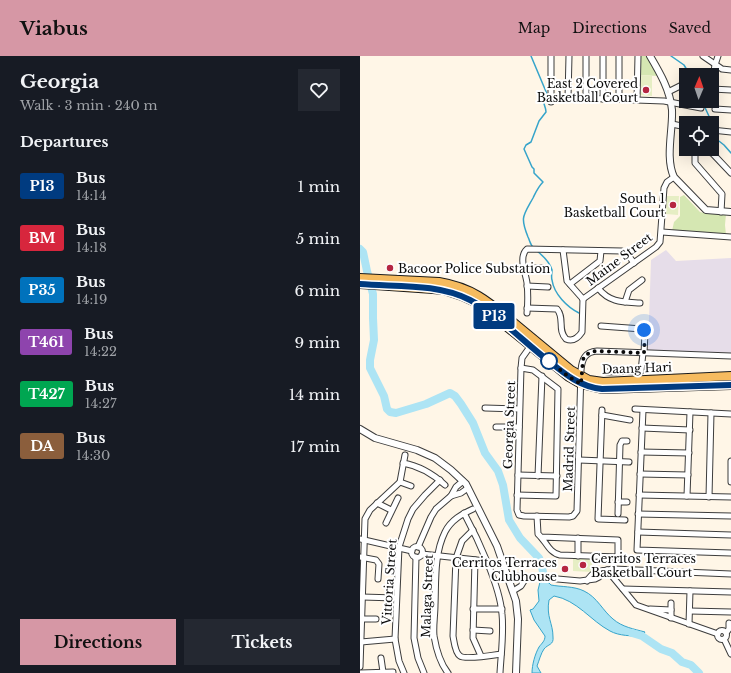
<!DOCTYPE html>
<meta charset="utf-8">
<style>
:root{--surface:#171b24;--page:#242831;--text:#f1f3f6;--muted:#9ea1a6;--accent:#d697a5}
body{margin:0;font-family:"Libre Baskerville",serif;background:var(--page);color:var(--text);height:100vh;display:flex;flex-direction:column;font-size:15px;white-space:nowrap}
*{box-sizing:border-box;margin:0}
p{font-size:13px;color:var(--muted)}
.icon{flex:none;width:22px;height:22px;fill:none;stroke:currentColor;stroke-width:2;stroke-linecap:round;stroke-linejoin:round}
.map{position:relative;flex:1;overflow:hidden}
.side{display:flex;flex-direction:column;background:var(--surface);width:360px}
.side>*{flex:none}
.badge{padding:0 8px;border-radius:3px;font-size:14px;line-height:26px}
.needle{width:26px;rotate:2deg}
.tools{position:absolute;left:319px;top:12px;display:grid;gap:8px}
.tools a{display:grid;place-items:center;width:40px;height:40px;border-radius:0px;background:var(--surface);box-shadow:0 4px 16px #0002;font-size:20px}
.you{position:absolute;width:20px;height:20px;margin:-10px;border:3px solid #fff;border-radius:50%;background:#1a73e8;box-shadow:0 0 0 6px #1a73e833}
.map>.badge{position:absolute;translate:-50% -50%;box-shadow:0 0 0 2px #fff}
h2{padding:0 20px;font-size:15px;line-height:36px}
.round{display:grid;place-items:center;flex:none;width:42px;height:42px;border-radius:0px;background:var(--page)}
.overview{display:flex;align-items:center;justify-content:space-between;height:68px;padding:0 20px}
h1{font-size:19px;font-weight:700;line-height:30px}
.action{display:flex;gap:8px;margin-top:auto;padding:8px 20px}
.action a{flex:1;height:46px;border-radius:0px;background:var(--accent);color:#111;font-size:16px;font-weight:700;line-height:46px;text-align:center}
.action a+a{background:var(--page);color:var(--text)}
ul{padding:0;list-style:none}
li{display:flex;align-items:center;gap:12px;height:52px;padding:0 20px}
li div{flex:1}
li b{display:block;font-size:15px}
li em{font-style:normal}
li .badge{min-width:44px;font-weight:700;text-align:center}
header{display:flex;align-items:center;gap:24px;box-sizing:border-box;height:56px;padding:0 20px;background:var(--accent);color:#111}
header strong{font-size:19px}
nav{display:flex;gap:22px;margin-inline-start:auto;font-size:14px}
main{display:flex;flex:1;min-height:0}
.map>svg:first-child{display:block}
</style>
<header>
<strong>Viabus</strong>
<nav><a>Map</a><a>Directions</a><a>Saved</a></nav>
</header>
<main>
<section class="side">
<div class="overview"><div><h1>Georgia</h1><p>Walk · 3 min · 240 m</p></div><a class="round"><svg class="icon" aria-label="heart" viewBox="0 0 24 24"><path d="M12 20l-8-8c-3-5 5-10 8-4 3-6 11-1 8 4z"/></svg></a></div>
<h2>Departures</h2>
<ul>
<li><span class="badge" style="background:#003b80;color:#fff">P13</span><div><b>Bus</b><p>14:14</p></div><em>1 min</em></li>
<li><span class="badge" style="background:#d7263d;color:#fff">BM</span><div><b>Bus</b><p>14:18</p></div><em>5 min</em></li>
<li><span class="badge" style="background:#0072bc;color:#fff">P35</span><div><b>Bus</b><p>14:19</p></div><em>6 min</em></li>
<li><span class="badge" style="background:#8e44ad;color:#fff">T461</span><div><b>Bus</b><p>14:22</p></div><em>9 min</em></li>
<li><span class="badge" style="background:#00a651;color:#fff">T427</span><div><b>Bus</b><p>14:27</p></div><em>14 min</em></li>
<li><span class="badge" style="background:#8b5e3c;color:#fff">DA</span><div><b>Bus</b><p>14:30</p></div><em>17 min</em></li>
</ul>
<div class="action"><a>Directions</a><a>Tickets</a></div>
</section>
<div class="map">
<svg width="371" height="617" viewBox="0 0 371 617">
<rect width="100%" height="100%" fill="#fff6e7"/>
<path fill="#e6dde9" d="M 306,194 L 316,205 L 371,202 L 371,297 L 288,294 L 291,204 Z"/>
<g fill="#d5e7b2">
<path d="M 279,0 L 287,0 L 298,20 L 279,19 Z"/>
<path d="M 324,139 L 340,156 L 348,158 L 366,158 L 365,169 L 366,179 L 312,175 L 314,166 L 320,160 L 320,141 Z"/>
</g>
<g fill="#e6eec4">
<path d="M 281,19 L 292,20 L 292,40 L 280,39 Z"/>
<path d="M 307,140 L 319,140 L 318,159 L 306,158 Z"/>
<path d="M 213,502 L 232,503 L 232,516 L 213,515 Z"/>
</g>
<path fill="#ade4f4" stroke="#36a4ca" d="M 180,526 L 189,527 L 191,529 C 201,531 214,530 224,535 C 237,541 243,555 253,563 C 262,571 274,573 285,576 L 282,580 C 272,580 259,580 250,575 C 231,565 217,544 194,540 L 189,544 C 186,561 193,567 193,581 C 194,589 188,588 184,593 C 181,597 179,605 177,610 L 181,617 L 172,617 C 172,609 175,598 179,591 C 182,587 185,585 185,580 L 174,564 L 170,554 L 173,553 L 179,545 L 178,534 Z"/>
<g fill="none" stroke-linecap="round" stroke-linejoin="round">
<g stroke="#36a4ca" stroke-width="1.5">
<path d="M 171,0 L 187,38 C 179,43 186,49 186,56 L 179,65 L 171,86 L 166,89 L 164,93 L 172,111 L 174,113 L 174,117 L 183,126 C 178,131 176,136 173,142 C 163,160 160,161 168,181 C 170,185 170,189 174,192"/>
<path d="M 311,0 L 324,9 L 330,19"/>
<path d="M 342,45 L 353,69"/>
<path d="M 355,82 L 364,89 L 371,97"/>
<path d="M 177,195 C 182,199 190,207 192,214 C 192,217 191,221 192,224 C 194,238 207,251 219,257"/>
</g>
<g stroke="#ade4f4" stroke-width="8">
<path d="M 0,193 L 3,196 L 7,215 L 13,238 L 13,262 L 14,284 L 10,304 L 10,312 L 24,340 L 27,353 L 30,356 L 36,357 L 66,348 L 90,337 L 95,340 L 101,348 L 113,367 L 125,397 L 138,415 L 143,429 L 149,464 L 160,482 L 179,502 L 182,510 L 186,537"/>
<path d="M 272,577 L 282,580 L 301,593 L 312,597 L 322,606 L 331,609 L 339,617"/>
</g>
<defs>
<g id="minor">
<path d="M 191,0 L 191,46"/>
<path d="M 226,0 L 226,42"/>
<path d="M 243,0 L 243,43"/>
<path d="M 343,0 L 362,13 L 371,14"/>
<path d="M 353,21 L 355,9 L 358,0"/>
<path d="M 352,33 L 371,34"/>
<path d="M 308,36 L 326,27"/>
<path d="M 191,41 L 304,45 L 341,52"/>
<path d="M 208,42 L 209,0"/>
<path d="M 259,43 L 259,0"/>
<path d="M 277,44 L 278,0"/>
<path d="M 355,53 L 371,54"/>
<path d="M 312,68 L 326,71"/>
<path d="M 352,74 L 371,76"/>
<path d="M 335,93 L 335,107 L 362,138 L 361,156"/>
<path d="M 335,93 L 348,95 L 353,98 L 371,117"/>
<path d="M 302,176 L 371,181"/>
<path d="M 203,194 L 207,225 L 223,243"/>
<path d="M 163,212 L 184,212"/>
<path d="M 210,228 L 240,205 L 241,195"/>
<path d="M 167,230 L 188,231"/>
<path d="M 238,232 C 250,247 263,246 280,247"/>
<path d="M 223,243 L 296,191 L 300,186 L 304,132 L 307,126 L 314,121"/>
<path d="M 265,246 L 269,234 L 282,224"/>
<path d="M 167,252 L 197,253 C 205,262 197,274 206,283 C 213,286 218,282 222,276 L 223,243"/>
<path d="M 167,257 C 168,247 168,237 167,227 C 166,218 158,201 167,193 L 262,195 L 268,199 L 274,207"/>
<path d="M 241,270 L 282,273 L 285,277 L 284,297"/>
<path d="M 172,288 L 162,302 L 161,312 L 157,454 L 159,459 L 164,460 L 209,461 L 213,460 L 217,455 L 221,314 C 222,303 225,296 237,295 L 371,300"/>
<path d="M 247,316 L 281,315 L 283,297"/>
<path d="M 125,352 L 159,353"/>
<path d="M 275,353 L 371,358"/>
<path d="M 242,354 L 238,463 L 265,464"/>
<path d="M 283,354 L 277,494 L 371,497"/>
<path d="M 242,359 L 270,364"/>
<path d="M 136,371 L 159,371"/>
<path d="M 282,372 L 330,374"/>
<path d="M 281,396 L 329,397"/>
<path d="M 219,404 L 269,406"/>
<path d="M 371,405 L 371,426"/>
<path d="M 43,407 C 60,410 73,418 85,429"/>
<path d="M 280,418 L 328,419"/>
<path d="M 158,419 L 197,420"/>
<path d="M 178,420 L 182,320"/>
<path d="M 40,426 L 51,430"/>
<path d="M 157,439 L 196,440 L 198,333 L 173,314 L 161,312"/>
<path d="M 279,439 L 371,441"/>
<path d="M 91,440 L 101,437 L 108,432"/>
<path d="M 327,440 L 330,356"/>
<path d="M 349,441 L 351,357"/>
<path d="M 258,446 L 267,446"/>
<path d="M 17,447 L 31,454"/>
<path d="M 104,457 C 118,483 140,530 142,558 C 144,577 141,598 140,617"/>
<path d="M 258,458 L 260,389 L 262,385 L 267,385"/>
<path d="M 278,458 L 371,460"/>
<path d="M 177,460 L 178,478 C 186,485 189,497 200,499 L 258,501 L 258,484 L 182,481"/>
<path d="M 26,467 L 38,442"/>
<path d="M 113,474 L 102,485 L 96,502 L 93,580 C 94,585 95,597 100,600 C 105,604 134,599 141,598"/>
<path d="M 278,476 L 371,479"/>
<path d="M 0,483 L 52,495"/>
<circle cx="57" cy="496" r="5.5"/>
<path d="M 58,491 L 71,461 L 76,453 L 91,440 L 96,431 L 103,425"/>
<path d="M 62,498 L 126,505"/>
<path d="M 218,500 L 218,482"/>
<path d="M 0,501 L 16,504 L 19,508 L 18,523"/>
<path d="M 56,501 L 54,582 L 58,602 L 64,617"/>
<path d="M 115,504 L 113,582 L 121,600"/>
<path d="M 247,514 L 276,549 L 358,578"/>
<path d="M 148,520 L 157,520 L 166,522 L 175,521 L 220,525 L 235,523 L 239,521 L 243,515"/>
<path d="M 227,525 C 234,513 241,516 253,513 L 371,518"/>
<path d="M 263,533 L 371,536"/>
<path d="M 153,535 L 161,530 L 166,522"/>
<path d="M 2,541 L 36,542"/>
<path d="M 113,553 L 142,553"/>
<path d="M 290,553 L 311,554"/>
<path d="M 330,555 L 371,556"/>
<path d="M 311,562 L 311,547"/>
<path d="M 1,563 L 16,563"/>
<path d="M 329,568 L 330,535"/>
<path d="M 113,574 L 130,575"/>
<circle cx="362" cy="579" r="4.5"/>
<path d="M 366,577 L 369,573 L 369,567"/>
<path d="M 364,583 L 371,598"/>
<path d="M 1,586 L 35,583"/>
<path d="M 21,602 L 23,616"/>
<path d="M 0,611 L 5,463 L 10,454 L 40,426 L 45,399"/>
<path d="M 0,617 L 33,616"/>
<path d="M 44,617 L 39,605 L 35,583 L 39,491 L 48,463 L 53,453 L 65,439 L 80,424"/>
<path d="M 88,617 C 80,607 76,592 74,580 C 73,570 75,559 75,549 C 76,525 74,498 85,476 C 91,464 102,458 113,453"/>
</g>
<g id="tertiary">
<path d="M 290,0 C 300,17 310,34 312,54 C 313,74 305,102 314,121 L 346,154 L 371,156"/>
<path d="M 0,373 L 15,382 L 57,394 L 75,402 L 91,414 L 106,428 L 137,490 L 156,545 L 158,563 L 156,617"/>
</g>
<g id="primary">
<path d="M 0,222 L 79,226 C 115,232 131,248 159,271 C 176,285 194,300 211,314 L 229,324 L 243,326 L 371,320"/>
<path d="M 0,228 L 73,233 L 84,234 L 102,240 L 115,246 L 130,257 L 209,321 L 221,328 L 242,333 L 371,329"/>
</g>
</defs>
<use href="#minor" stroke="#3d3d3d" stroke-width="7"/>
<use href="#tertiary" stroke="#3d3d3d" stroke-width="8"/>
<use href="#primary" stroke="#1b1b1b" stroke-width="10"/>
<use href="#minor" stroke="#fff" stroke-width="5"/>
<use href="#tertiary" stroke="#fff" stroke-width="6"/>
<use href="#primary" stroke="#f6bb5f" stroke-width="8"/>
</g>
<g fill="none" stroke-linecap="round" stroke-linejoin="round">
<defs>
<path id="line" d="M 0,228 C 36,231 77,227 110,244 C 137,258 165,287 190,306 C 206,319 221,331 242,333 L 371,329"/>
</defs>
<use href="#line" stroke="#fff" stroke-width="9"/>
<use href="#line" stroke="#003b80" stroke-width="6"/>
<path stroke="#0a0a0a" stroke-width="4" stroke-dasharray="0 7.2" d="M 189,305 L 209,321 L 221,328 L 223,304 L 224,301 L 230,296 L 237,295 L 284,297 L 285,277 L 284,274"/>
</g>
<g fill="#b52642" stroke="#fff" stroke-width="1.5">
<circle cx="286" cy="34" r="4"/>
<circle cx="313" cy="149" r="4"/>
<circle cx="30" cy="212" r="4"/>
<circle cx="223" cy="509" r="4"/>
<circle cx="205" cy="513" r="4"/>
</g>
<circle fill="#fff" stroke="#003b80" stroke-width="2" cx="189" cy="305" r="8"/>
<g text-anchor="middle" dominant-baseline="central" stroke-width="4" stroke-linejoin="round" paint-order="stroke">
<g font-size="12" fill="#0a0a0a" stroke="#fff" text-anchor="end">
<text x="278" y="27">East 2 Covered<tspan x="278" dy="14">Basketball Court</tspan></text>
<text x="305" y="142">South 1<tspan x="305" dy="14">Basketball Court</tspan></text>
<text x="38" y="212" text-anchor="start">Bacoor Police Substation</text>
<text x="231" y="502" text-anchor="start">Cerritos Terraces<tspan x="231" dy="14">Basketball Court</tspan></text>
<text x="197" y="506">Cerritos Terraces<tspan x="197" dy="14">Clubhouse</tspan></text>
</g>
<g font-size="12" fill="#0a0a0a" stroke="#fff">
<text transform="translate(259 203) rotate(-37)">Maine Street</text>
<text transform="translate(277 312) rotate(-2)">Daang Hari</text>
<text transform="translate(149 369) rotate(-88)">Georgia Street</text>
<text transform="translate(209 393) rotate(-88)">Madrid Street</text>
<text transform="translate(29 526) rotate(-86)">Vittoria Street</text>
<text transform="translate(67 540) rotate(-88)">Malaga Street</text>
</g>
</g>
</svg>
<div class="tools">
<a><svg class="needle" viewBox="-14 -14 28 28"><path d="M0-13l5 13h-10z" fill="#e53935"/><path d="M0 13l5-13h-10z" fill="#9ea1a6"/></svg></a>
<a><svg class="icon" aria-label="locate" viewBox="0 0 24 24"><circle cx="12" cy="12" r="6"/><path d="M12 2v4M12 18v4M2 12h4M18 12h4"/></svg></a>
</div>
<div class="you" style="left:284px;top:274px"></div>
<b class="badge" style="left:134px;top:260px;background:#003b80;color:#fff">P13</b>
</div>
</main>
